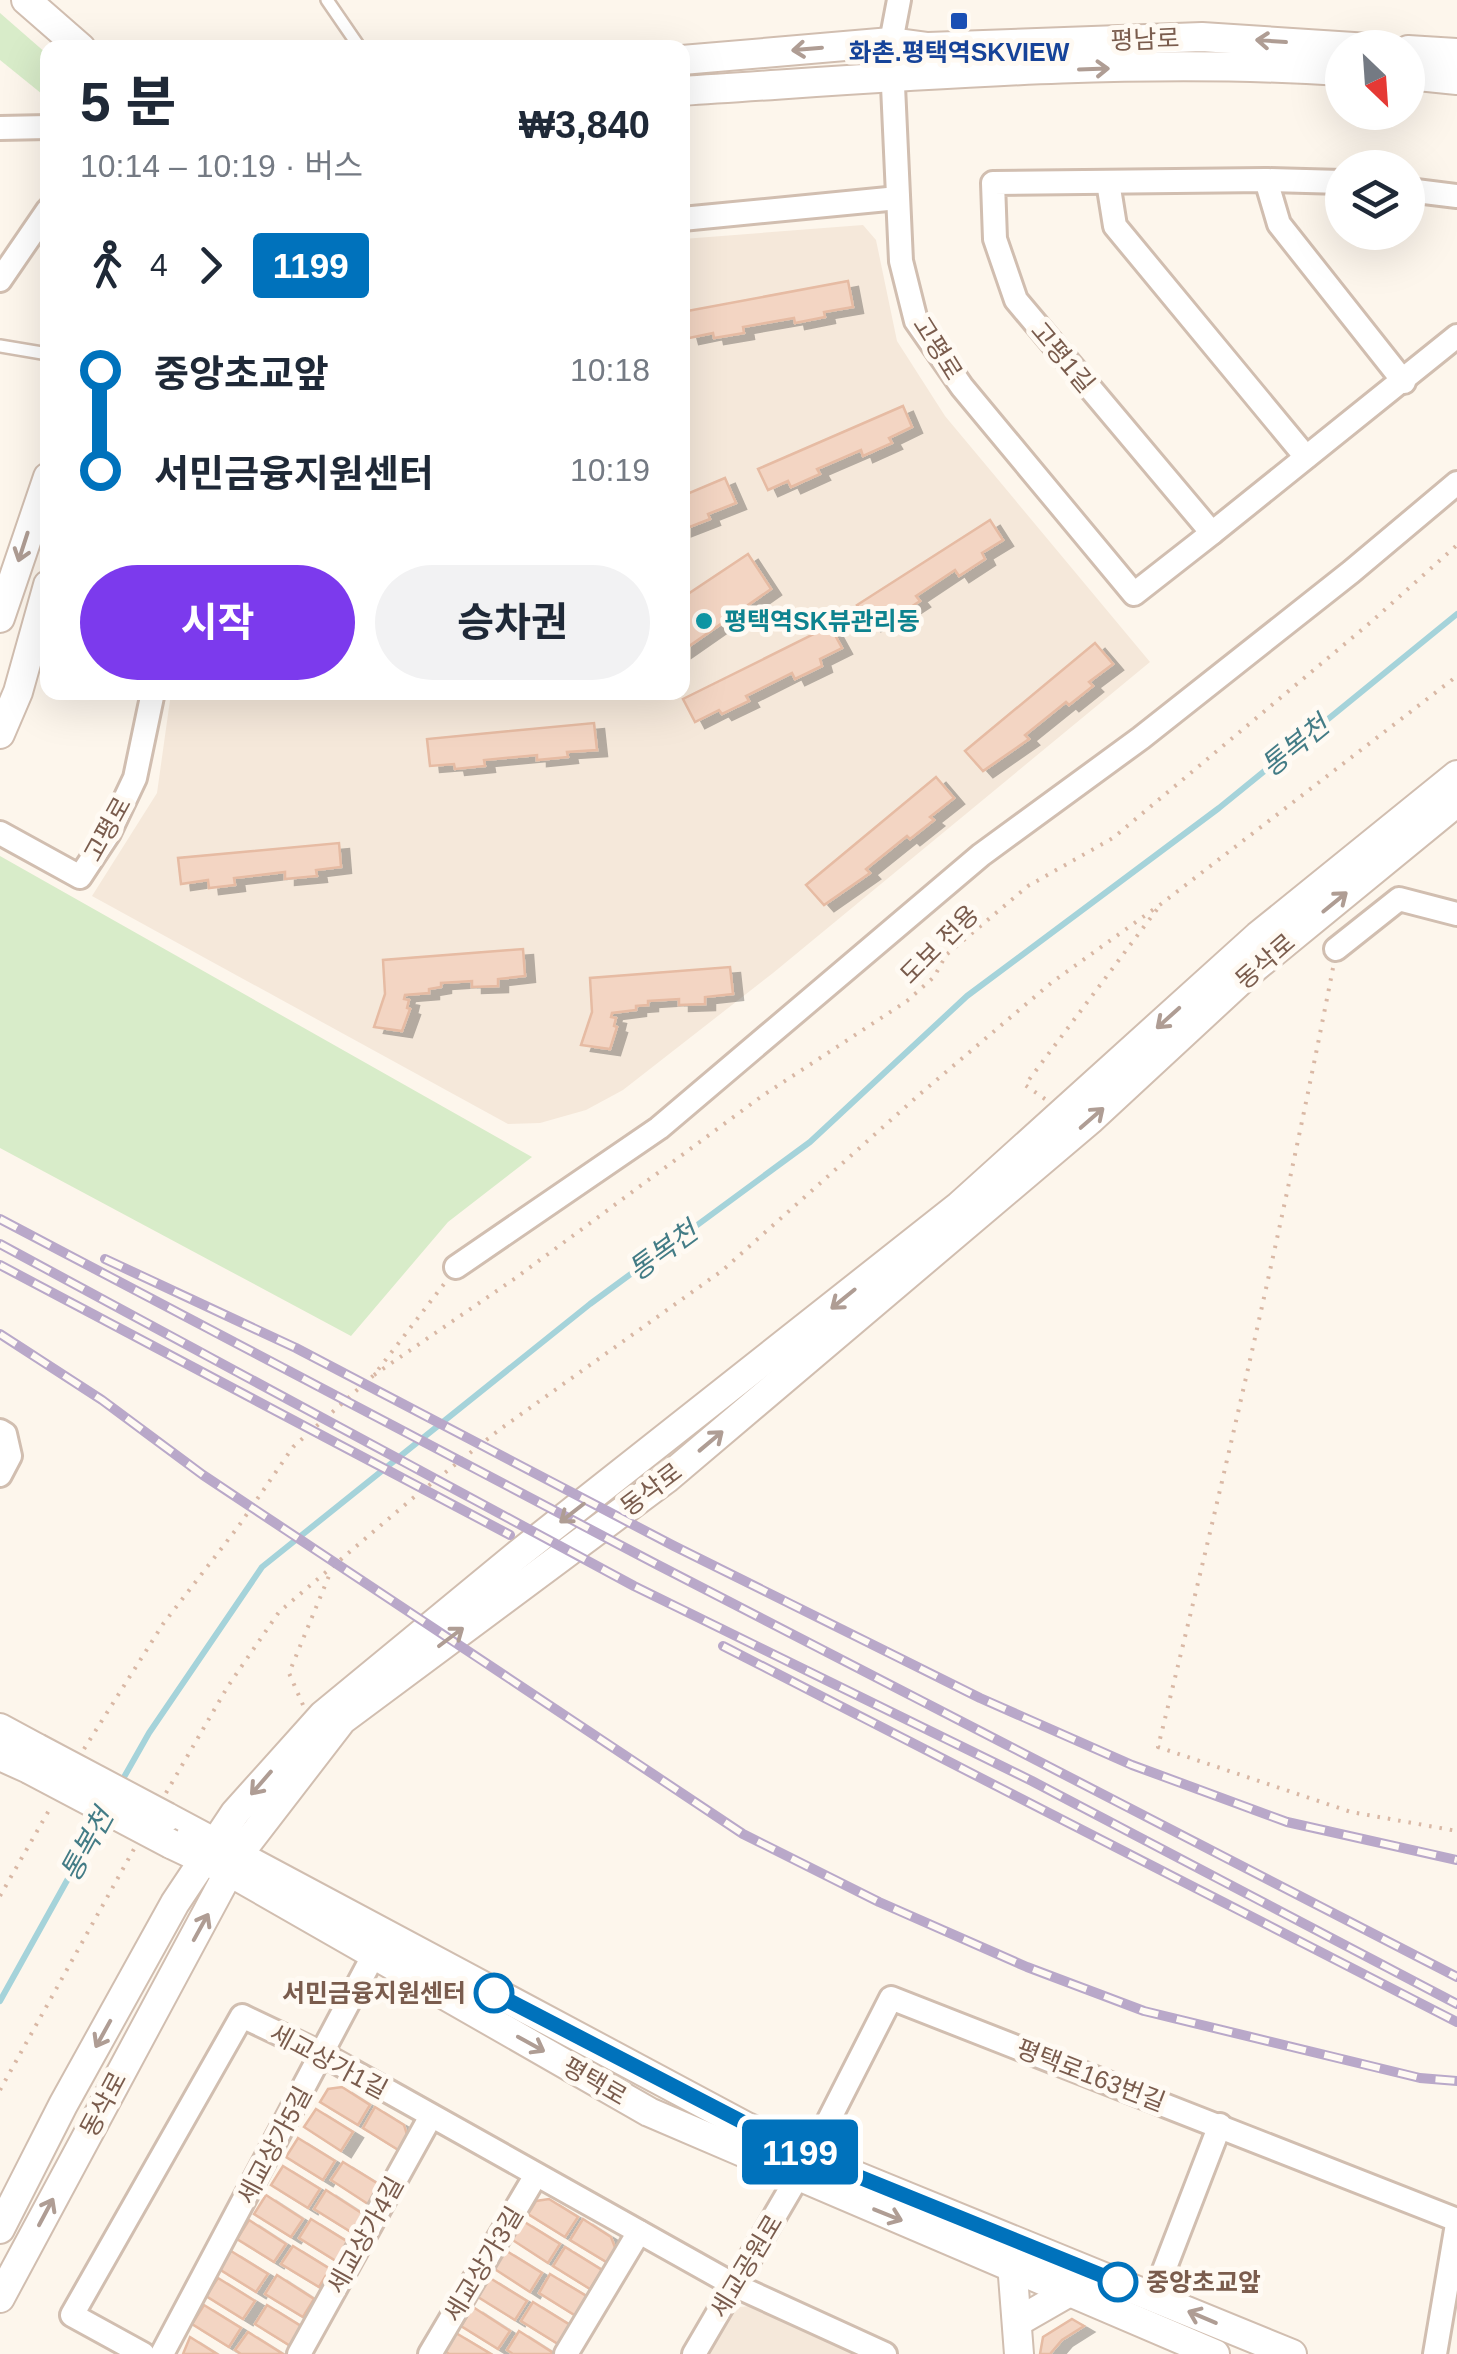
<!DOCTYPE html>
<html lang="ko">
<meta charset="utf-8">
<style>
:root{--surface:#fff;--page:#f2f2f3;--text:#1f2937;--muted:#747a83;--accent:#7c3aed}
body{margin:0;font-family:Arial,"Noto Sans KR",sans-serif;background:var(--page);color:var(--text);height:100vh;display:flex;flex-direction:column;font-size:38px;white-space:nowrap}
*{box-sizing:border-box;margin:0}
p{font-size:32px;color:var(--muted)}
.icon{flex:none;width:55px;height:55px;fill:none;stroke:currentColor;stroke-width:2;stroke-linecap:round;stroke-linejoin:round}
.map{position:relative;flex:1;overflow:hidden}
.side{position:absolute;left:40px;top:40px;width:650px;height:660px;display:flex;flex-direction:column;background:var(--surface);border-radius:20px;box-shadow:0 10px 40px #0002}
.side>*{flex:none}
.badge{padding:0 20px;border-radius:8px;font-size:35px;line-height:65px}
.needle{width:65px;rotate:155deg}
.controls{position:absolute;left:1325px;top:30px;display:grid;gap:20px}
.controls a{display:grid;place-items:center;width:100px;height:100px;border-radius:50%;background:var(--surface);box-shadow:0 10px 40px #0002;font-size:50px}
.map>.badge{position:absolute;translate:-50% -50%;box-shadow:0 0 0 5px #fff}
.legs{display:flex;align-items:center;gap:15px;height:110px;padding:0 40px;font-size:32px}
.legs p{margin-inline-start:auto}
.overview{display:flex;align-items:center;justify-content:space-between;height:170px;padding:0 40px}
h1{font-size:55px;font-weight:700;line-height:75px}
.button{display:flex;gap:20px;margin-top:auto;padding:20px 40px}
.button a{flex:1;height:115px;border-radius:60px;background:var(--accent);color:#fff;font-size:40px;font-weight:700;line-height:115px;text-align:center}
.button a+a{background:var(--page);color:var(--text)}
ul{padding:0 40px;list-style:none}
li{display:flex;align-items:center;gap:35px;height:100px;font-size:38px}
li i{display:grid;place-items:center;width:15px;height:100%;margin:0 12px;background:currentColor}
li i::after{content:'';width:25px;height:25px;margin:-12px;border:8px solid;border-radius:50%;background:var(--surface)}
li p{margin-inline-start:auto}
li:first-child i{background:linear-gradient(#0000 50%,currentColor 0)}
li:last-child i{background:linear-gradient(currentColor 50%,#0000 0)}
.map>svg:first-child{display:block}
</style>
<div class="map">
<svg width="1457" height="2354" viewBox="0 0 1457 2354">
<defs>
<filter id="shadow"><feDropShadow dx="10" dy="6" stdDeviation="0" flood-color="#0004"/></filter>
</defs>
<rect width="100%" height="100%" fill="#fdf6ec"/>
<g fill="#f5e8da">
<path d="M 863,225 L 876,240 L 897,341 L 945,416 L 1150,662 L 773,973 L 623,1090 L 586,1110 L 540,1123 L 508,1124 L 92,896 L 157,793 L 171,693 L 682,692 L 683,239 Z"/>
<path d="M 761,2305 L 863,2354 L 702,2354 L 728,2308 Z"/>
</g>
<g fill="#d8ecc9">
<path d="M 0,13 L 47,54 L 47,98 L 0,60 Z"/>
<path d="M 0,856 L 532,1157 L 448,1222 L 351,1336 L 0,1148 Z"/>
</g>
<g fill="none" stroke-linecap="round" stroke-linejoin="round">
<g stroke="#a5d3da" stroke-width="6">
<path d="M 119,1786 L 149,1733 L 262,1567 L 590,1304 L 810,1142 L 967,996 L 1219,808 L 1457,614"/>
<path d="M 0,2001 L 104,1814"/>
</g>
</g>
<g fill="#f3d5c3" stroke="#e6bba3" stroke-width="2.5" filter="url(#shadow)">
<path d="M 848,281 L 853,307 L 824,312 L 825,317 L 795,323 L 794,318 L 743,327 L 744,333 L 714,338 L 713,333 L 689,338 L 682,312 Z"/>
<path d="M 903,406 L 912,427 L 889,438 L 892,443 L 863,456 L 861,450 L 817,469 L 820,474 L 791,487 L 788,481 L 768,490 L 758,469 Z"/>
<path d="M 725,478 L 736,503 L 708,514 L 710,519 L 682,530 L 682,496 Z"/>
<path d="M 990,520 L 1003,540 L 982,553 L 985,559 L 959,576 L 955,570 L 916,596 L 920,601 L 894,618 L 890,613 L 871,625 L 857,605 Z"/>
<path d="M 748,554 L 771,589 L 682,651 L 682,598 Z"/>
<path d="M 830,626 L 842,648 L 820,659 L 822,666 L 795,679 L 792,673 L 746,696 L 749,701 L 722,714 L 719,710 L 695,722 L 683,699 Z"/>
<path d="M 1095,643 L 1113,664 L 1089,682 L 1093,686 L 1069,705 L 1066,702 L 1025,735 L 1029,739 L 983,771 L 965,751 Z"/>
<path d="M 594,723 L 597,750 L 567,752 L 568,757 L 537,760 L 537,755 L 484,760 L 485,766 L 455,769 L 454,764 L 430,766 L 427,739 Z"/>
<path d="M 936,777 L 954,798 L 930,817 L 934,820 L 910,839 L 907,836 L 866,869 L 870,873 L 824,905 L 806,885 Z"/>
<path d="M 339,843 L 341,867 L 316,870 L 317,876 L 285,879 L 285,872 L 234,878 L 235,885 L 209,888 L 208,880 L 181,884 L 178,858 Z"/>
<path d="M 523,949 L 525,976 L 498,979 L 498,986 L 472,987 L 472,981 L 441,983 L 441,987 L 429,989 L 429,993 L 405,995 L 404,999 L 409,1000 L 407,1008 L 410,1009 L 402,1031 L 374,1027 L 385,994 L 383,960 Z"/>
<path d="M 730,967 L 733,994 L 705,997 L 705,1004 L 679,1005 L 679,999 L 648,1001 L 648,1005 L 636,1006 L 636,1010 L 612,1013 L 611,1017 L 616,1018 L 614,1026 L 617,1027 L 610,1049 L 581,1045 L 592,1012 L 590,978 Z"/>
<path d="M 342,2087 L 370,2105 L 358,2125 L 320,2102 L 328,2089 Z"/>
<path d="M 375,2107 L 404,2125 L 408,2138 L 400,2151 L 363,2128 Z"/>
<path d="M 316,2109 L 353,2132 L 341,2151 L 304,2127 Z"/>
<path d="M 298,2138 L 335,2161 L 323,2180 L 286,2157 Z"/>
<path d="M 343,2162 L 380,2185 L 368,2204 L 331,2180 Z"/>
<path d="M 283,2166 L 320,2189 L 308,2208 L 271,2185 Z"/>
<path d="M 326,2190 L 363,2214 L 351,2232 L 314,2209 Z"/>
<path d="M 266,2195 L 303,2219 L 291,2237 L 254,2214 Z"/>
<path d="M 549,2199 L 578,2217 L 565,2237 L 528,2214 L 536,2201 Z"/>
<path d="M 311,2219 L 348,2242 L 336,2261 L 299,2238 Z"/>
<path d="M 583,2219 L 611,2237 L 616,2250 L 608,2263 L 570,2240 Z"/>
<path d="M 249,2220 L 286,2244 L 274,2262 L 237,2239 Z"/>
<path d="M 523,2221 L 560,2244 L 548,2263 L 511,2239 Z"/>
<path d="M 293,2246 L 330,2269 L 319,2287 L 281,2264 Z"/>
<path d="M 565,2247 L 602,2270 L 590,2289 L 553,2266 Z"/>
<path d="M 505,2250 L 542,2273 L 530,2292 L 493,2268 Z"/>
<path d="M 231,2251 L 268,2274 L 256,2292 L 219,2269 Z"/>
<path d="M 550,2274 L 588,2297 L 576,2316 L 539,2293 Z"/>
<path d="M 277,2275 L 314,2299 L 303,2317 L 265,2294 Z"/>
<path d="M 218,2278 L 255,2301 L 243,2319 L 206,2296 Z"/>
<path d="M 490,2278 L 527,2301 L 515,2320 L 478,2297 Z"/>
<path d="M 533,2302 L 570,2325 L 558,2344 L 521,2321 Z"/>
<path d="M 204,2305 L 241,2328 L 229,2347 L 192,2324 Z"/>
<path d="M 267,2305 L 304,2328 L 292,2347 L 255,2324 Z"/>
<path d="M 473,2307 L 510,2331 L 498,2349 L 461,2326 Z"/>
<path d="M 1072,2319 L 1084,2326 L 1062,2340 L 1050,2354 L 1040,2354 L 1043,2337 Z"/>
<path d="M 519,2331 L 555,2354 L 513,2354 L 507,2350 Z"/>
<path d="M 248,2332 L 283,2354 L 241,2354 L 235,2350 Z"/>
<path d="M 456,2333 L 491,2354 L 449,2354 L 445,2351 Z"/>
<path d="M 190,2337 L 217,2354 L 183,2354 Z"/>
</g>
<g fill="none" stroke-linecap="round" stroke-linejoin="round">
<defs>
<g id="service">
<path d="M 327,0 L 360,48"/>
<path d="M 0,346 L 48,354"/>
</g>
<g id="minor">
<path d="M 899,0 L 891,42 L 901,261 L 916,321 L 962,387 L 1134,594 L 1212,533"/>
<path d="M 0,128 L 48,127"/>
<path d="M 1266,180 L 1279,224 L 1404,382"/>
<path d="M 1108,182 L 1115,226 L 1306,457"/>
<path d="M 1342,182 L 1266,180 L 993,183 L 995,239 L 1016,300 L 1212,533 L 1457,336"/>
<path d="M 1408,190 L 1457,196"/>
<path d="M 682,219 L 898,198"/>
<path d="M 0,280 L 48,210"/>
<path d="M 0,833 L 80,877 L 109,833 L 135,778 L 153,692"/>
<path d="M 1336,949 L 1399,899 L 1457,914"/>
<path d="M 456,1267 L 659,1128 L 981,855 L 1141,738 L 1351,572 L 1457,483"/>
<path d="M 0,1431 L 5,1434 L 10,1456 L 0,1475"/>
<path d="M 810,2157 L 891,1998 L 1457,2220"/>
<path d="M 1154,2296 L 1220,2125"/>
<path d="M 143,2354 L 72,2315 L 242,2016 L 322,2054 L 734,2285 L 885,2354"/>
<path d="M 162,2354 L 380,1943"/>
<path d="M 299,2354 L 431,2116"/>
<path d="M 430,2354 L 536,2175"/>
<path d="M 566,2354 L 639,2232"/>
<path d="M 694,2354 L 797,2178"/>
<path d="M 1435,2354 L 1457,2224"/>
</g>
<g id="tertiary">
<path d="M 26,0 L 81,48"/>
<path d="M 1408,50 L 1457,53"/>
<path d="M 682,60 L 891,42 L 928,47 L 1202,37 L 1369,48"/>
<path d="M 1408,75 L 1457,80"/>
<path d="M 682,91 C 902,77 1123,57 1342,71"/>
<path d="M 0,618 L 48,477"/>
<path d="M 0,734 L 18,692 L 48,585"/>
<path d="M 0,1728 L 37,1748"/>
<path d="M 0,1756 L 29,1769"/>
<path d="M 167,1817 L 747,2127 L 810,2157 L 1292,2354"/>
<path d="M 171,1844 L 230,1872 L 649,2112 L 1215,2354"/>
<path d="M 0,2229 L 63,2105 L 175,1903 L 235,1813 L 323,1715 L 516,1556 L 959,1206 L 1258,936 L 1457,775"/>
<path d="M 1011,2250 L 1019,2354"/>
<path d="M 0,2298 L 238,1855 L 342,1720 L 666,1479 L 1091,1119 L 1253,969 L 1457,802"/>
<path d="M 1017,2322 L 1071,2291"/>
</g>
</defs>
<use href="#service" stroke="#d1beb0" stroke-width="16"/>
<use href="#minor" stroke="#d1beb0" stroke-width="28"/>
<use href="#tertiary" stroke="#d1beb0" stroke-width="32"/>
<g stroke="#d9b8a5" stroke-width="4" stroke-dasharray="2.5 8" stroke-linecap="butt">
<path d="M 1333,968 C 1282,1229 1222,1488 1158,1747 L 1351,1812 L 1457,1831"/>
<path d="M 1045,1099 L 1025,1085 L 1158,908"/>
<path d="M 374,1375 L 517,1277 L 762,1096 L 907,1001 L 934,977 L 946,955 L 1028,886 L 1113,838 L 1371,622 L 1457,545"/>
<path d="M 303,1705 L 289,1673 L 331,1571"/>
<path d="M 84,1749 L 163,1624 L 238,1527 L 293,1447 L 374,1375 L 444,1284"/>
<path d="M 166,1793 L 228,1686 L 279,1612 L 413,1498 L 499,1430 L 723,1270 L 920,1094 L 1051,983 L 1161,904 L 1457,676"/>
<path d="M 0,1896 L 52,1805"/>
<path d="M 0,2090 L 134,1849"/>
</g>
<use href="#service" stroke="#fff" stroke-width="11"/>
<use href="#minor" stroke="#fff" stroke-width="22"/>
<use href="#tertiary" stroke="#fff" stroke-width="28"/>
<defs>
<g id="rail">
<path d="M 0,1219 L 656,1564 L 1457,1977"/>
<path d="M 0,1244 L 634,1586 L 1032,1781 L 1457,2004"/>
<path d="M 105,1259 L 296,1348 L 674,1546 L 980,1698 L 1132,1765 L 1287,1822 L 1457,1860"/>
<path d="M 0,1265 L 510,1535"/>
<path d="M 0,1334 L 102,1400 L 203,1475 L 743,1834 L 879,1902 L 1027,1967 L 1144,2011 L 1420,2078 L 1457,2081"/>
<path d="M 723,1646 L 1457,2022"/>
</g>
</defs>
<use href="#rail" stroke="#b9a8c9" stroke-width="10"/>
<use href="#rail" stroke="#fffaf3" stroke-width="6" stroke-dasharray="19" stroke-linecap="butt"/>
<defs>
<g id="tertiary-bridge">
<path d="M 37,1748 L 167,1817"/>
<path d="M 29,1769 L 171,1844"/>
</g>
</defs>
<use href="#tertiary-bridge" stroke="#d1beb0" stroke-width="32" stroke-linecap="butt"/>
<use href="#tertiary-bridge" stroke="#fff" stroke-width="28"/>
</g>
<defs><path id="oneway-shaft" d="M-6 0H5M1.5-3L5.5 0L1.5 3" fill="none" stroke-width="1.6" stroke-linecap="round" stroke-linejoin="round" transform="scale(2.5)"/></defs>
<g stroke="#af9d94">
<use href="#oneway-shaft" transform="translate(1271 41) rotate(-176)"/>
<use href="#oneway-shaft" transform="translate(807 49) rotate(175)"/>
<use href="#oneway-shaft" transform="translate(1094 69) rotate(-2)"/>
<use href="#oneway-shaft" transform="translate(23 547) rotate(108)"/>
<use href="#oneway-shaft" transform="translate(1335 902) rotate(-39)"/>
<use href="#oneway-shaft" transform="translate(1168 1018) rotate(138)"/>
<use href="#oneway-shaft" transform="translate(1092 1118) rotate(-41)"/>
<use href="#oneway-shaft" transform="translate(843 1299) rotate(141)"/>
<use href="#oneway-shaft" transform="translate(711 1441) rotate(-40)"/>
<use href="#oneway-shaft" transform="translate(572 1513) rotate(142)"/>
<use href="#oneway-shaft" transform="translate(451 1637) rotate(-37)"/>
<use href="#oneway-shaft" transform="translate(261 1783) rotate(131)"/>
<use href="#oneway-shaft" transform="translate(201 1927) rotate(-61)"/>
<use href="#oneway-shaft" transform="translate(103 2034) rotate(119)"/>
<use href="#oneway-shaft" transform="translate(531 2044) rotate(29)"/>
<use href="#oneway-shaft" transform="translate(46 2212) rotate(-62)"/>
<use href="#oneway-shaft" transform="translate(888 2215) rotate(22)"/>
<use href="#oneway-shaft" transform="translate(1202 2317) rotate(-157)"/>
</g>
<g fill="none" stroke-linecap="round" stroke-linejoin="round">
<defs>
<path id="line-1" d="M 494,1993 L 810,2157 L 1118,2282"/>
</defs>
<use href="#line-1" stroke="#fff" stroke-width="22"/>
<use href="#line-1" stroke="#0072bc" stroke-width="15"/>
</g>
<rect fill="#1a4fb4" stroke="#fffaf3" stroke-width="4" x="949" y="11" width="20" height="20" rx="5"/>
<circle fill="#0f9aa8" stroke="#fffaf3" stroke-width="4" cx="704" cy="621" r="10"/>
<g fill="#fff" stroke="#0072bc" stroke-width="5">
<circle cx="494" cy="1993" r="18"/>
<circle cx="1118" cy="2282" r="18"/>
</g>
<g text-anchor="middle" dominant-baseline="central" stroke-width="10" stroke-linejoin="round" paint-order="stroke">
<g font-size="25" fill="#7a5c4d" stroke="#fffaf3">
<text transform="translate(1145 39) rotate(-2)">평남로</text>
<text transform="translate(938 348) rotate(58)">고평로</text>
<text transform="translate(1063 357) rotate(50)">고평1길</text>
<text transform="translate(107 829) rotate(-61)">고평로</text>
<text transform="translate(939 944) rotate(-45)">도보 전용</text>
<text transform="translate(1265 961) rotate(-41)">동삭로</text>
<text transform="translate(651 1489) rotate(-37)">동삭로</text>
<text transform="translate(329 2061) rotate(28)">세교상가1길</text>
<text transform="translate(1091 2075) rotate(21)">평택로163번길</text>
<text transform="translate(595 2081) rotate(30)">평택로</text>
<text transform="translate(103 2104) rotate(-62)">동삭로</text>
<text transform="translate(274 2145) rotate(-62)">세교상가5길</text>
<text transform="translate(365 2235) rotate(-61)">세교상가4길</text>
<text transform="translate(483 2264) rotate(-59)">세교상가3길</text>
<text transform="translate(746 2266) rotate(-59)">세교공원로</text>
</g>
<g font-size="25" font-weight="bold" fill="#164399" stroke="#fffaf3">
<text x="959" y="52">화촌.평택역SKVIEW</text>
</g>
<g font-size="25" font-weight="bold" fill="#0d838f" stroke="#fffaf3" text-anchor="start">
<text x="724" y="621">평택역SK뷰관리동</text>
</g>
<g font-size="25" font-weight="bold" fill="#7a5c4d" stroke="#fffaf3" text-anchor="end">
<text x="466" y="1993">서민금융지원센터</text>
<text x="1146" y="2282" text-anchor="start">중앙초교앞</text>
</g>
<g font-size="28" font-style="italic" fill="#437c86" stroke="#fffaf3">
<text transform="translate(1295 746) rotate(-39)">통복천</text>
<text transform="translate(663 1251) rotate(-36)">통복천</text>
<text transform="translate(87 1845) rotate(-61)">통복천</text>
</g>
</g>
</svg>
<div class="controls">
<a><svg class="needle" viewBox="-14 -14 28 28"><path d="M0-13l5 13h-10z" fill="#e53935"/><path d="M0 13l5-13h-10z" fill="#747a83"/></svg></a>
<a><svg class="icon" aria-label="layers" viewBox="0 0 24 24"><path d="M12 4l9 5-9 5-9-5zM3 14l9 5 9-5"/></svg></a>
</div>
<b class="badge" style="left:800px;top:2152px;background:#0072bc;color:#fff">1199</b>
<section class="side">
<div class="overview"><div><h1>5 분</h1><p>10:14 – 10:19 · 버스</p></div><b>₩3,840</b></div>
<div class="legs"><svg class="icon" aria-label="walk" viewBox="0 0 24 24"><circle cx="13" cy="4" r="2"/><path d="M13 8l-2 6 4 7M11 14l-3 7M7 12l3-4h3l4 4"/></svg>4<svg class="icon" aria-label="forward" viewBox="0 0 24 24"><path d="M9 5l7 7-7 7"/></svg><b class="badge" style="background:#0072bc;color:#fff">1199</b></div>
<ul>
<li><i style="color:#0072bc"></i><b>중앙초교앞</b><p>10:18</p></li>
<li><i style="color:#0072bc"></i><b>서민금융지원센터</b><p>10:19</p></li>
</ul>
<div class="button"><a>시작</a><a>승차권</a></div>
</section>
</div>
